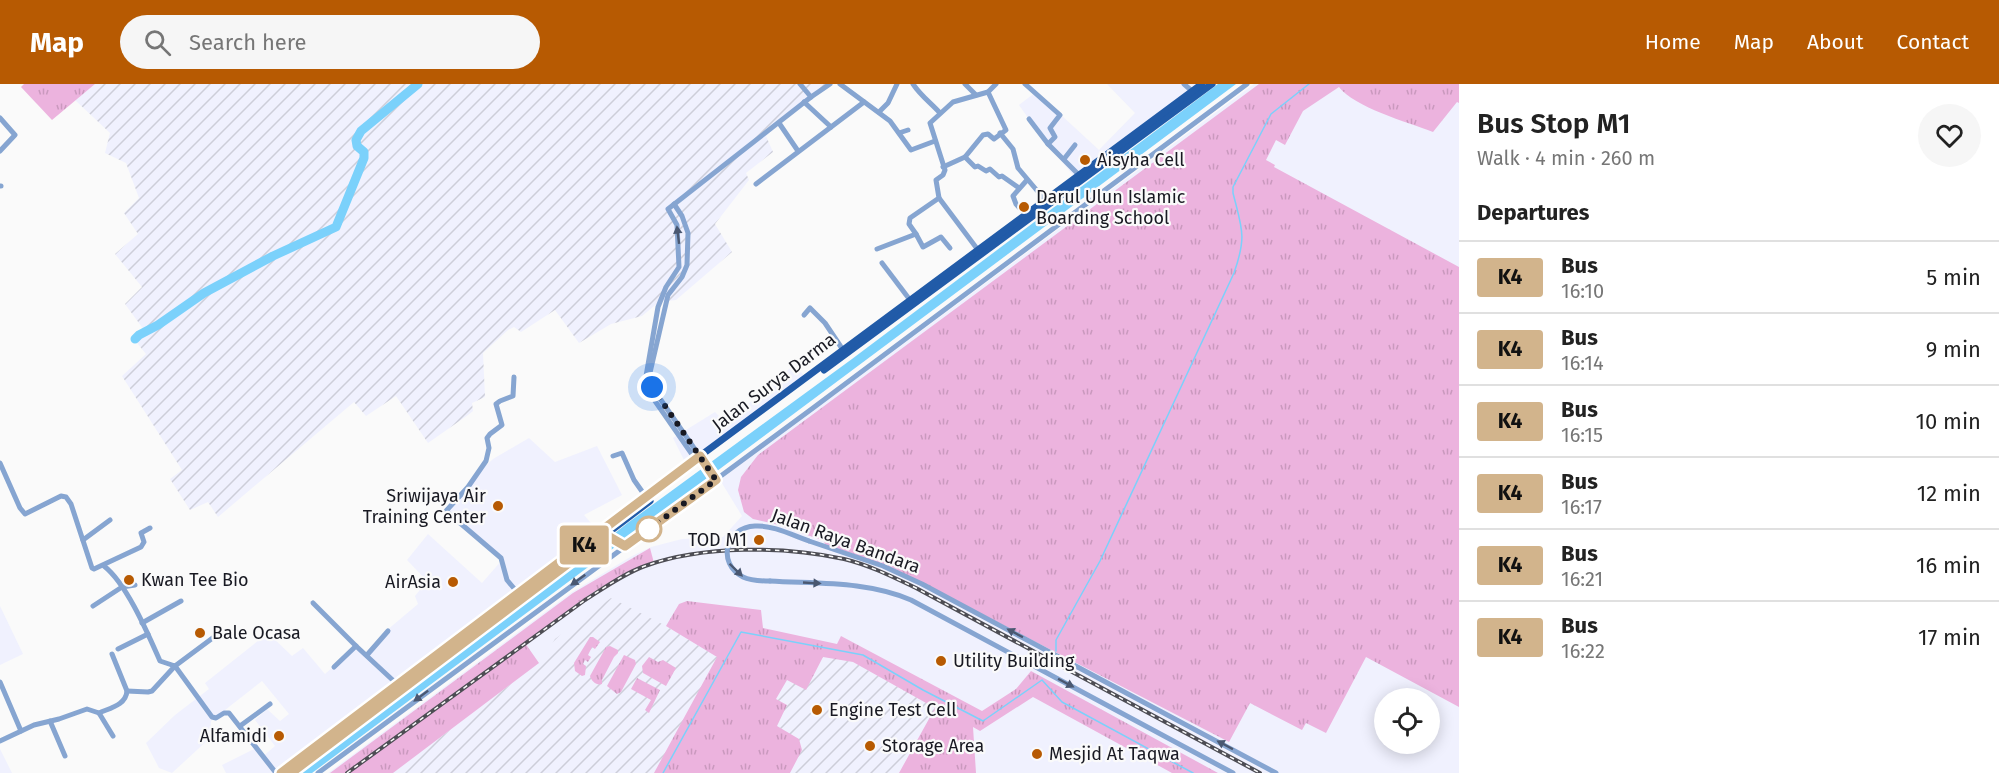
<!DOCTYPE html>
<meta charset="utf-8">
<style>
:root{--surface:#fff;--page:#f6f6f6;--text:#222;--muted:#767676;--line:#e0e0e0;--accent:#b75a02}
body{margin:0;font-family:"Fira Sans",sans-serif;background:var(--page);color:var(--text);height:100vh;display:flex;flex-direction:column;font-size:22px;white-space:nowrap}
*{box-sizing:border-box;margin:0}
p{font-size:20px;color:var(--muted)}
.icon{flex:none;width:33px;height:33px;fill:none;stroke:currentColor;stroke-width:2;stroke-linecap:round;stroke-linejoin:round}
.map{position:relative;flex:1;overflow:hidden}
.sheet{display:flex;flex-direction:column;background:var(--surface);width:540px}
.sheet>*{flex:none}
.badge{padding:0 12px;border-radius:4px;font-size:21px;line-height:39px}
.tools{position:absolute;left:1374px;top:604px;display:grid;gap:12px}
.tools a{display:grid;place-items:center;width:66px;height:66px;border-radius:50%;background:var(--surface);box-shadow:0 3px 15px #0003;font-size:30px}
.you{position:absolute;width:30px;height:30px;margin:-15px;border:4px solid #fff;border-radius:50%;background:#1a73e8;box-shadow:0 0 0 9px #1a73e833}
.map>.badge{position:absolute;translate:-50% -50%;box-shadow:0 0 0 3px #fff}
h2{padding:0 18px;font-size:22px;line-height:54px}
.round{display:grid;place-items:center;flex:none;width:63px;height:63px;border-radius:32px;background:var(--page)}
.summary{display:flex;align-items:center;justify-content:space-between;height:102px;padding:0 18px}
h1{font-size:28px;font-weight:600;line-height:45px}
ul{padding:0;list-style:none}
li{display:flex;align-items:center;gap:18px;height:72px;padding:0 18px;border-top:2px solid var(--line)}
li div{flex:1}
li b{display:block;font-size:22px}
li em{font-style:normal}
li .badge{min-width:66px;font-weight:700;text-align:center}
header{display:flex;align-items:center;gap:36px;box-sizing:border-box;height:84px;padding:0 30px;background:var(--accent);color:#fff}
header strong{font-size:28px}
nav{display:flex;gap:33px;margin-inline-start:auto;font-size:21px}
.search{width:420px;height:54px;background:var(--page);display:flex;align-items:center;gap:15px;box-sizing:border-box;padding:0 21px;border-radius:33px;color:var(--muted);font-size:22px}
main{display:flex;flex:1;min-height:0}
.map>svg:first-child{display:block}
</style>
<header>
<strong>Map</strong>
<div class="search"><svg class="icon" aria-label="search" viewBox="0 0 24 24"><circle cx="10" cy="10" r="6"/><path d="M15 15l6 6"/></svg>Search here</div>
<nav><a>Home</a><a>Map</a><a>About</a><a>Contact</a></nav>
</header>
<main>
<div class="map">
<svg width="1459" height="689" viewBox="0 0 1459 689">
<defs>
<pattern id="industrial-furrows" width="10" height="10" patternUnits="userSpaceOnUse" patternTransform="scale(1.5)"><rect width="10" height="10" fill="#f0f1fe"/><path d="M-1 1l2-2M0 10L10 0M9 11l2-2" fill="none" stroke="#cdced9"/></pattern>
<pattern id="grass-tufts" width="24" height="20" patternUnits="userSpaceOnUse" patternTransform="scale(1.5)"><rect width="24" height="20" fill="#ecb3de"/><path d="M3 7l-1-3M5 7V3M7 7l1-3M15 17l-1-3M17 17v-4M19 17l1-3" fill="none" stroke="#ca99be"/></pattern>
</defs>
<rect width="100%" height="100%" fill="#fafafa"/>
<g fill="#f0f1fe" fill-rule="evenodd">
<path d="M 1107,0 L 1197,0 L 1073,91 L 1040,51 L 1019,21 L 1036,8 L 1099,66 L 1135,29 Z"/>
<path d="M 1254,0 L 1459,0 L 1459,689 L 328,689 L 572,508 L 632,472 L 651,463 L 682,455 L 723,453 L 742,432 L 720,396 ZM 1384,615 L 1430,615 L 1430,660 L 1384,660 Z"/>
<path d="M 795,280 L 804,292 L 738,342 L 685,378 L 673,354 L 715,328 L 726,339 Z"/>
<path d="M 529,354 L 555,378 L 597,362 L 622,411 L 584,431 L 598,447 L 275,689 L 226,689 L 222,681 L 254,665 L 261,674 L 275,662 L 255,636 L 267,625 L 280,637 L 289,630 L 262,597 L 211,637 L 210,654 L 172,689 L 159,684 L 146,659 L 175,631 L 209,605 L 205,599 L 268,549 L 292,572 L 303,564 L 325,590 L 355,563 L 364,571 L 386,547 L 418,520 L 415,512 L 427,497 L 407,476 L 428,450 L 482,499 L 502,476 L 445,428 L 471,404 L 476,391 L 493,375 Z"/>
<path d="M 0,522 L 23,570 L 0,581 Z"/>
<path d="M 0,665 L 12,689 L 0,689 Z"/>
</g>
<g fill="url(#industrial-furrows)">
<path d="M 95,0 L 828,0 L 766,52 L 773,68 L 746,89 L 749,96 L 715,140 L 732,168 L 676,216 L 659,218 L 642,232 L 611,240 L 579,259 L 555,226 L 521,248 L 514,243 L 508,246 L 483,269 L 485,313 L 472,319 L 473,327 L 468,331 L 428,359 L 396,312 L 366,332 L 354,318 L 218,433 L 208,418 L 190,426 L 170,395 L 182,386 L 122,292 L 146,270 L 133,254 L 144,246 L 125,220 L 142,203 L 115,170 L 138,150 L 124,129 L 139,114 L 126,79 L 105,69 L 110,49 L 75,16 Z"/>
<path d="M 611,514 L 666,542 L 717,573 L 823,573 L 853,578 L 936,624 L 976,689 L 393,689 L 539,579 L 544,574 L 555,555 Z"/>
</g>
<g fill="url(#grass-tufts)">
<path d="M 24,0 L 95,0 L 52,36 L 21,3 Z"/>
<path d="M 1259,0 L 1459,0 L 1459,19 L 1457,18 L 1433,48 C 1407,38 1354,23 1339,3 L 1303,27 L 1285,61 L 1276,56 L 1266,76 L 1275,81 L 1274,83 L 1459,183 L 1459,623 L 1366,573 L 1326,649 L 1306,639 L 1302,646 L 1250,619 L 1229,658 L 893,484 L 825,460 L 824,457 L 779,441 L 753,435 L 744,428 L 738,406 L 741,393 L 758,371 Z"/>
<path d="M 650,464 L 654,479 C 606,492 565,530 525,559 L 539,579 L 393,689 L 330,689 L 573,509 Z"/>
<path d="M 687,517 L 761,526 L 763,544 L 837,560 L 841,552 L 982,627 L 1016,605 L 1031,587 L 1218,689 L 1172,689 L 1033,613 L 980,647 L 973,643 L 976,689 L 899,689 L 935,624 L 853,578 L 823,573 L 806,606 L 787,596 L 776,615 L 787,621 L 777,642 L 799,655 L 802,666 L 790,689 L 654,689 L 717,573 L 666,542 L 679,520 Z"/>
<path d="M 590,553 L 593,553 L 600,558 L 595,565 L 592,563 L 588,571 L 591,573 L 588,578 L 585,576 L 583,580 L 586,582 L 585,591 L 582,592 L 575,587 L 574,579 Z"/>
<path d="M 610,562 L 618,566 L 618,569 L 614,573 L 602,596 L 602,600 C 597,602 591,597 590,592 L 606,563 Z"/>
<path d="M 624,571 L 635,576 L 636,580 L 621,608 L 617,610 L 607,602 Z"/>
<path d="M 649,573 L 658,578 L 663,576 L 676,584 L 666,602 L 643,589 L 642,582 Z"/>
<path d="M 637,594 L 660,606 L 649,629 L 645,626 L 651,616 L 631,605 Z"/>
</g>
<path fill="#7bd1fb" d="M 1218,0 L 1236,0 L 312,689 L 299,689 L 547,502 L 629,438 L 852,275 Z"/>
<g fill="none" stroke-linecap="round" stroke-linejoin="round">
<g stroke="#7bd1fb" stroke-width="1.5">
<path d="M 1056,567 L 1056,556 L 1100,477 L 1234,189 C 1247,152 1242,145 1233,109 L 1233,103 L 1271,30 L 1309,0"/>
<path d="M 663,689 L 741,548 L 863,571 L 923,606 L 983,637 L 1042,596 L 1062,618 L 1193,689"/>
</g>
<path stroke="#7bd1fb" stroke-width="9" d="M 135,255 L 139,251 L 158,241 L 204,209 L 273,172 L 336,143 L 364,74 L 364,68 L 357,62 L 356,56 L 361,47 L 418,0"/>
<g stroke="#86a5d1" stroke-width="5">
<path d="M 800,0 L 811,13"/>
<path d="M 840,0 L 890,37 L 911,66 L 935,57"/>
<path d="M 913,0 C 921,12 931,19 940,29"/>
<path d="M 965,0 L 976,11"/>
<path d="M 1025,0 L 1060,31 L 1050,44 L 1055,53 L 1048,60"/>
<path d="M 1184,0 L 1192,7"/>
<path d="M 804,18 L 831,43"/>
<path d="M 879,28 L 888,19 L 897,0"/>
<path d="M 0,34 L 15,51 L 0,67"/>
<path d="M 1029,35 L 1048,60 L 1082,94"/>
<path d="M 779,39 L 798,67"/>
<path d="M 899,49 L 908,46"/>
<path d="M 1000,49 L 1013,65 L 1018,84 L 1045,116"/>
<path d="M 965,73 L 975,83 L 978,82 L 986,87 L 990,85 L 999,93 L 1002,92 L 1019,104"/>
<path d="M 1064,75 L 1075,61"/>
<path d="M 943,83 L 965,73 L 983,51 L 988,50 L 994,55 L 1006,46 L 988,8"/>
<path d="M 756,100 L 864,18"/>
<path d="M 0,102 L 1,102"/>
<path d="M 939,114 L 978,166"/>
<path d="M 674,120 L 682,132 L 688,149 L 687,181 L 682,193 L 668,211 L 649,293 L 652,303 L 716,396"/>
<path d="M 1026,131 L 1016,120 L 1013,112 L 1027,96"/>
<path d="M 916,150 L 923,163 L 941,153 L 950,164"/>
<path d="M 877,165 L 916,150 L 909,140 L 910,134 L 939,114 L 936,96 L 943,91 L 945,86 L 930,39 L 953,18 L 988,8 L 996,0"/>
<path d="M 882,179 L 910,216"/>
<path d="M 804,231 L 810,224 L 825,239 L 843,266"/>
<path d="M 514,293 L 513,312 L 500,317 L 496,320 L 502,341 L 490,350 L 487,354 L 489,364 L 486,377 L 468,403 L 446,427 L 501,474 L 507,496 L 518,509"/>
<path d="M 613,372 L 622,369 L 634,396 L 646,413"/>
<path d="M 0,379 L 20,424 L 25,430 L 61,412 L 66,413 L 71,420 L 92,484 L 94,485 L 141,463 L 144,458 L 141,449 L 150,444"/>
<path d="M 698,379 L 646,304 L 645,298 L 658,223 L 666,203 L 679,183 L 677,141 L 668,125 L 811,13 L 830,0"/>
<path d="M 606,451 L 625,462"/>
<path d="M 83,456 L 110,436"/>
<path d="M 809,457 L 883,482 L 922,500 L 1276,689"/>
<path d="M 104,482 C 127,500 148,550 160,577 L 175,582"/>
<path d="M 770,497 C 818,500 866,497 911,516 L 1233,689"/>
<path d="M 313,519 L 356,562"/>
<path d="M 93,522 L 122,503 L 135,501"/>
<path d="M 142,539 L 181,517"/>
<path d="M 118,565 L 148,550"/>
<path d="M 367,571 L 388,547"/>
<path d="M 175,582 L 212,633 L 216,634 L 224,629 L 229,629 L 276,689"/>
<path d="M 334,583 L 356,562 L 398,601"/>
<path d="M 0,598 L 21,647"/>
<path d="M 127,607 L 148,608 L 152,607 L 175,582 L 218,550"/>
<path d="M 99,629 C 110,624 126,621 127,607 L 112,570"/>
<path d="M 50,637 L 65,672"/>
<path d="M 240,642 L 270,620"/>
<path d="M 0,657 L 34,641 L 59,635 L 87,625 L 99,629 L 113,652"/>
<path d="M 318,689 L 813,324 L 1247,0"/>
</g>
<g stroke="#215ba8" stroke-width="7">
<path d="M 824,286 L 1212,0"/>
<path d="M 281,689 L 700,372 L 1202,0"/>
<path d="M 291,689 L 650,417"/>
</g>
<defs>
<path id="rail" d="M 347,689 L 585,516 C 604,504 623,490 645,482 C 703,461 784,462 844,475 C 869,481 893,493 916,504 L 1260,689"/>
</defs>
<use href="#rail" stroke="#4d4d54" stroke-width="4"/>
<use href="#rail" stroke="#fafafa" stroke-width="1.5" stroke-dasharray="4.5" stroke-linecap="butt"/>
<path stroke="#86a5d1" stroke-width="5" d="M 770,497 C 761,497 751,497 743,493 C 716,479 726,443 755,442 C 773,441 792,451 809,457"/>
</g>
<defs><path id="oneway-solid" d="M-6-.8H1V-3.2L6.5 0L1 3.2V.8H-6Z" transform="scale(1.5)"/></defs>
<g fill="#4a5871">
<use href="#oneway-solid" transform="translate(678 151) rotate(-97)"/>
<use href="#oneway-solid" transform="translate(736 486) rotate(44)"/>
<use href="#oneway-solid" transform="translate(578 496) rotate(144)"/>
<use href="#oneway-solid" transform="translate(812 499) rotate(3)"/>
<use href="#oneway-solid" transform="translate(1015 549) rotate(-152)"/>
<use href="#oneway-solid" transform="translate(1066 599) rotate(28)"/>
<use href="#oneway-solid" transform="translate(421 612) rotate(143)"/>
<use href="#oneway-solid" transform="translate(1225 661) rotate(-152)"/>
</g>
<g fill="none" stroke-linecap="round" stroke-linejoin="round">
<defs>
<path id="line" d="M 281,689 L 700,372 L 716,396 L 712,399 L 625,462 L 606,451 L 291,689"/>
</defs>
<use href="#line" stroke="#fff" stroke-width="14"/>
<use href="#line" stroke="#d2b48c" stroke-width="9"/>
<path stroke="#181922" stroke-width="6" stroke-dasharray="0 10.8" d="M 649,445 L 716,396 L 652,303"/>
</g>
<g fill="#b75a02" stroke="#fafafa" stroke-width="2">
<circle cx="1085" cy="76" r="6"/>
<circle cx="1024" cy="123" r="6"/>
<circle cx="498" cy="422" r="6"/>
<circle cx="759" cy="456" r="6"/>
<circle cx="129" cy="496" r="6"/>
<circle cx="453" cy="498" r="6"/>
<circle cx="200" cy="549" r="6"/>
<circle cx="941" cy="577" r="6"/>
<circle cx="817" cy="626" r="6"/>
<circle cx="279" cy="652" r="6"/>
<circle cx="870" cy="662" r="6"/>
<circle cx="1037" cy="670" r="6"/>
</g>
<circle fill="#fff" stroke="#d2b48c" stroke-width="3" cx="649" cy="445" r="12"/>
<g text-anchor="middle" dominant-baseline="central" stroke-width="4.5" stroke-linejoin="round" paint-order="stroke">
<g font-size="18" fill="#181922" stroke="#fafafa" text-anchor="start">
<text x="1097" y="76">Aisyha Cell</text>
<text x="1036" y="113">Darul Ulun Islamic<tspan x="1036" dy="21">Boarding School</tspan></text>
<text x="486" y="412" text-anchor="end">Sriwijaya Air<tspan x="486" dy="21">Training Center</tspan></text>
<text x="747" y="456" text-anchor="end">TOD M1</text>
<text x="141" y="496">Kwan Tee Bio</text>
<text x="441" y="498" text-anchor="end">AirAsia</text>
<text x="212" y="549">Bale Ocasa</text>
<text x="953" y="577">Utility Building</text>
<text x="829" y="626">Engine Test Cell</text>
<text x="267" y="652" text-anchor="end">Alfamidi</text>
<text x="882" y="662">Storage Area</text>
<text x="1049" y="670">Mesjid At Taqwa</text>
</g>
<g font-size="18" fill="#181922" stroke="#fafafa">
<text transform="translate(774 298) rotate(-37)">Jalan Surya Darma</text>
<text transform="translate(846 457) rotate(20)">Jalan Raya Bandara</text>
</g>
</g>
</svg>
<div class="tools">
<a><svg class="icon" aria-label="locate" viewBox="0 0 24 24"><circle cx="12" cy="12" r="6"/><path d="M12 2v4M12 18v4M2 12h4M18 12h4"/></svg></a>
</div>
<div class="you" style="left:652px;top:303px"></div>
<b class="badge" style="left:584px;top:461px;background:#d2b48c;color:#111">K4</b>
</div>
<section class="sheet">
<div class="summary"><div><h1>Bus Stop M1</h1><p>Walk · 4 min · 260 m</p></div><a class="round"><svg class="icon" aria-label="heart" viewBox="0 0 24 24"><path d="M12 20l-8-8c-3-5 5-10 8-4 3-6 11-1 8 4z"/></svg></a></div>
<h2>Departures</h2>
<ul>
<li><span class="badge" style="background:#d2b48c;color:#111">K4</span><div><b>Bus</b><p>16:10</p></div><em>5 min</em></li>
<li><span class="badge" style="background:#d2b48c;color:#111">K4</span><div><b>Bus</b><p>16:14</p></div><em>9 min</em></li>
<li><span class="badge" style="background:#d2b48c;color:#111">K4</span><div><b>Bus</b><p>16:15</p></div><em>10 min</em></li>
<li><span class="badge" style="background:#d2b48c;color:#111">K4</span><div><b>Bus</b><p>16:17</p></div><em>12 min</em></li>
<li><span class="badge" style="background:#d2b48c;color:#111">K4</span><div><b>Bus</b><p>16:21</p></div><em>16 min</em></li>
<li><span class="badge" style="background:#d2b48c;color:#111">K4</span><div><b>Bus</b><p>16:22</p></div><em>17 min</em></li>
</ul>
</section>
</main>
